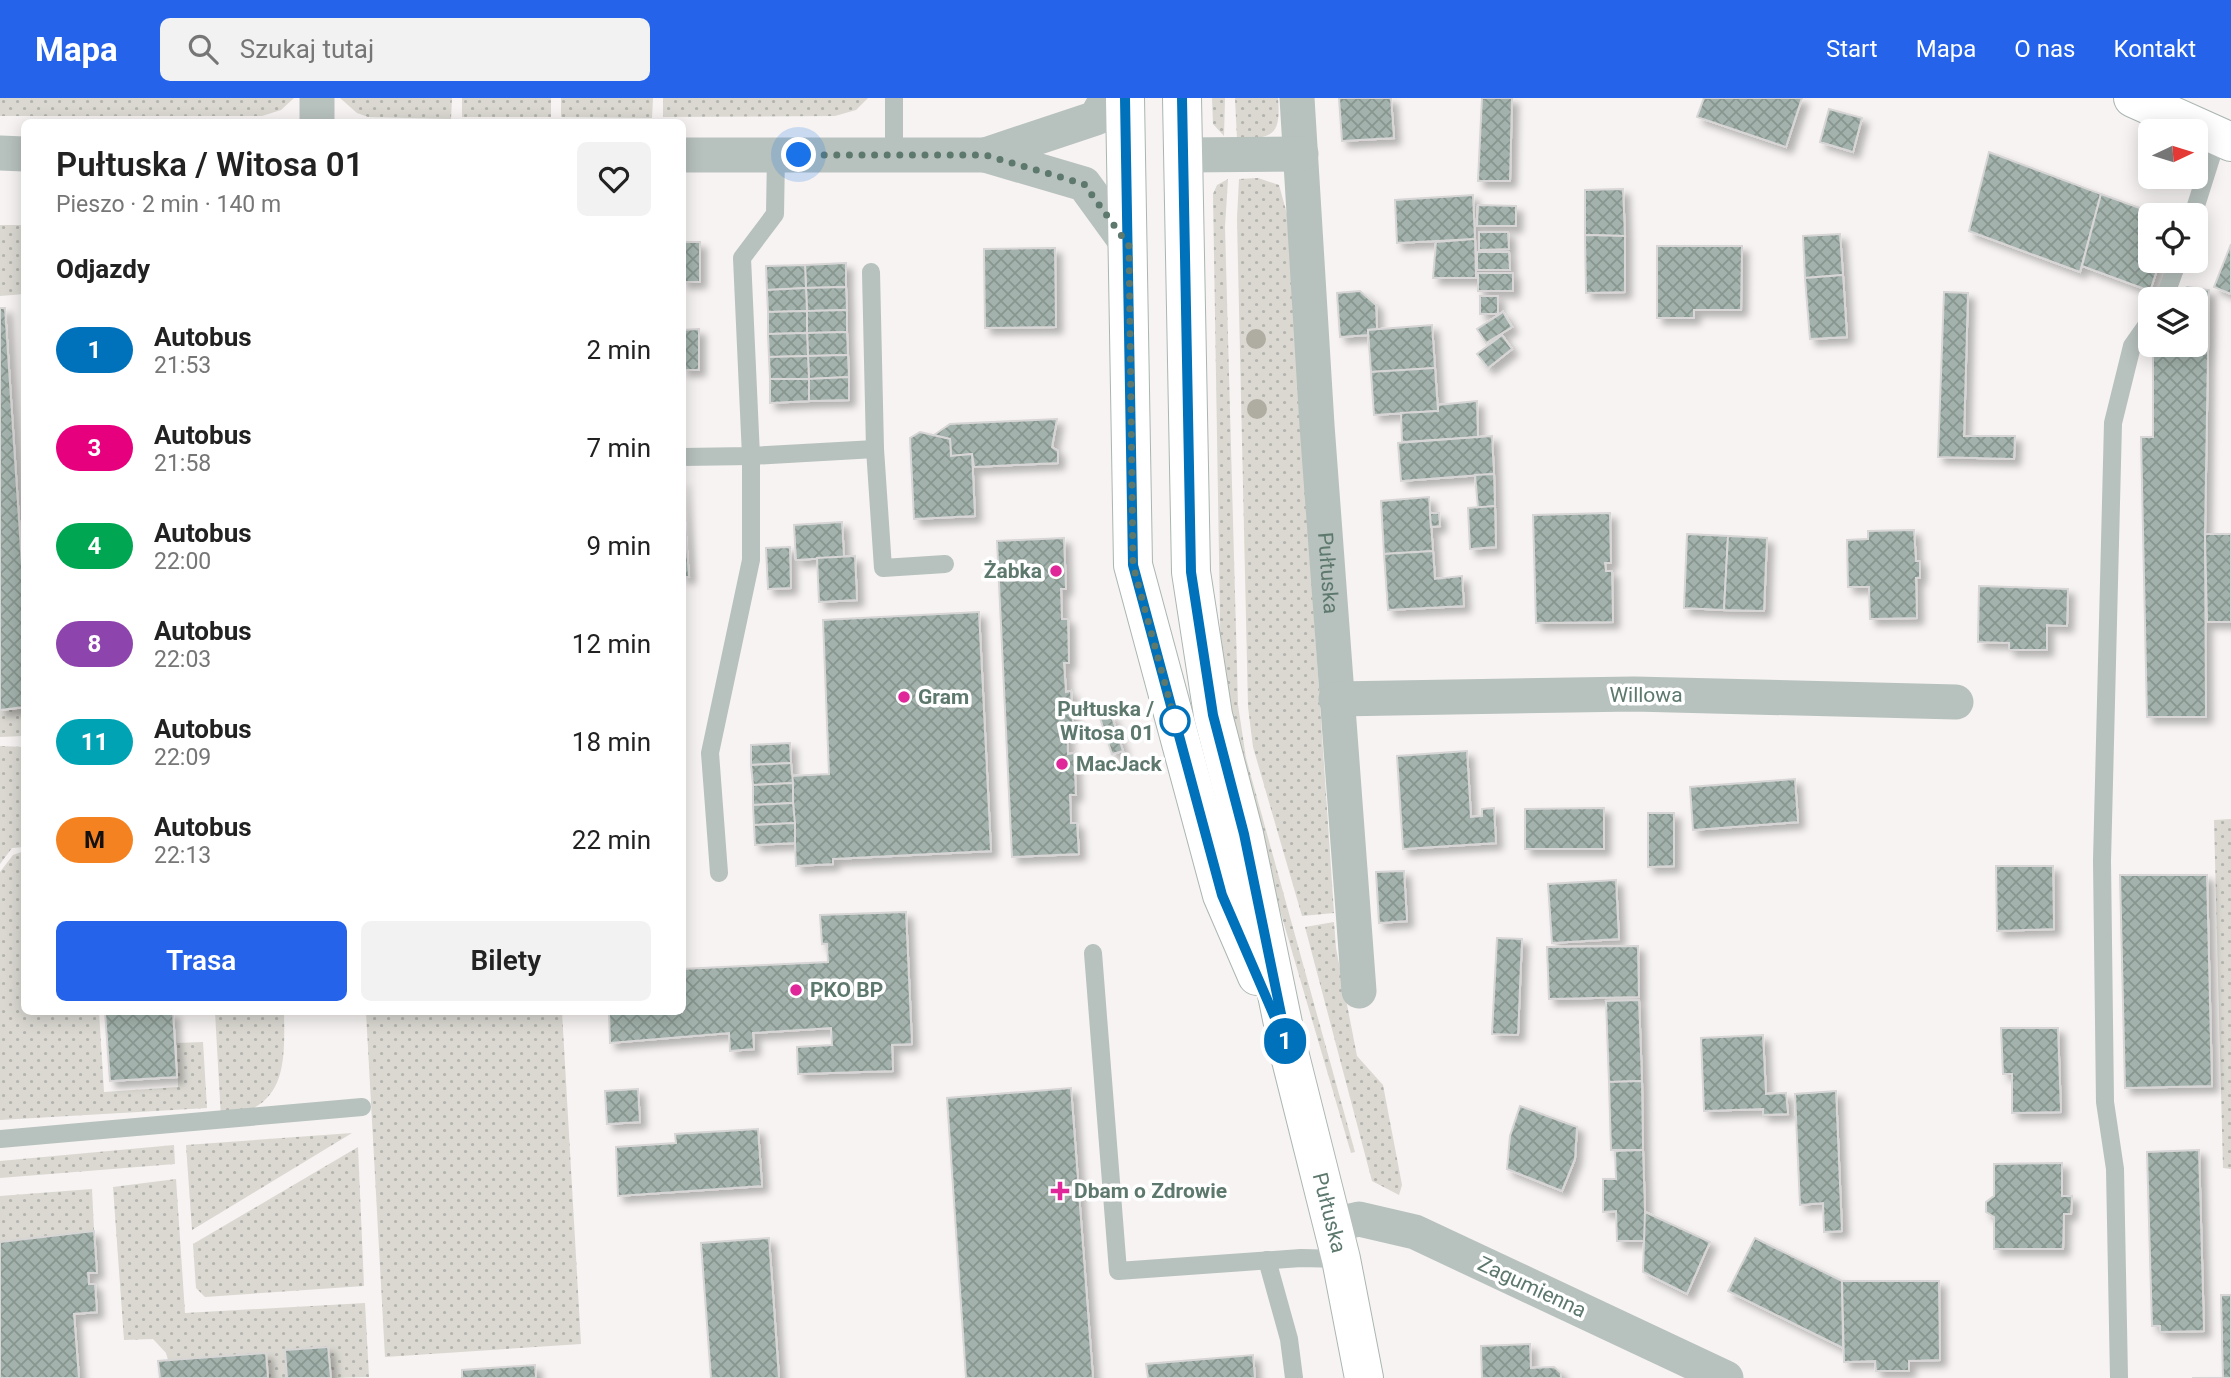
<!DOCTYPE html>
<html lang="pl">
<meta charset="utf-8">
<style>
:root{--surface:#fff;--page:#f2f2f2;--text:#222;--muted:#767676;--accent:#2563eb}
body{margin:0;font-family:Roboto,sans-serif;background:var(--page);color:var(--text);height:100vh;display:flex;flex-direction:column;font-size:26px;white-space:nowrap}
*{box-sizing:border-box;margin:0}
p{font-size:23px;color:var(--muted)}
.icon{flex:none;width:38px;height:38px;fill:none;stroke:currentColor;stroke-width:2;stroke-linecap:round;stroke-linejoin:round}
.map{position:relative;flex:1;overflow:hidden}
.panel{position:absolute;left:21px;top:21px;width:665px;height:896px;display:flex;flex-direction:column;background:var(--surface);border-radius:10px;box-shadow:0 4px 18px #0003}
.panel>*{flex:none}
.badge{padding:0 14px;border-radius:23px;font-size:24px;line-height:46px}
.needle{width:46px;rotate:86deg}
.fabs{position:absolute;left:2138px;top:21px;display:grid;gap:14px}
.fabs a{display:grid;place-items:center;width:70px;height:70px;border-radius:10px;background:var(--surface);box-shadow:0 4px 18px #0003;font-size:35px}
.you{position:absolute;width:35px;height:35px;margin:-18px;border:5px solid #fff;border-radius:50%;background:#1a73e8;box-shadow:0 0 0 10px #1a73e833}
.map>.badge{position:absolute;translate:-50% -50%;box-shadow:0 0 0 4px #fff}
h2{padding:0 35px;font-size:26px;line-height:63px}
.round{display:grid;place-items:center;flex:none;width:74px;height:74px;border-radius:10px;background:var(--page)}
.head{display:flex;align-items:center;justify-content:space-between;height:119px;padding:0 35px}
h1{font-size:33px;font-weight:600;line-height:52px}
.action{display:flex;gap:14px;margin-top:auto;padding:14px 35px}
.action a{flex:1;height:80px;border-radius:10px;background:var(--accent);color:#fff;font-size:28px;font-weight:600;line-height:80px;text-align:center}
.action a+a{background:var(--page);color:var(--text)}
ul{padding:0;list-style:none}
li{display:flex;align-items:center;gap:21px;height:98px;padding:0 35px}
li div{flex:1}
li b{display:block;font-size:26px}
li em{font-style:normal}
li .badge{min-width:77px;font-weight:700;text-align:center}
header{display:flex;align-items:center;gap:42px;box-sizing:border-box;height:98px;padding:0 35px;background:var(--accent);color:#fff}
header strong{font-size:33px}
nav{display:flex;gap:38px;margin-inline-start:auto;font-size:24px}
.search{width:490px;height:63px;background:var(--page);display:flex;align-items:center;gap:18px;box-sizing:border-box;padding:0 24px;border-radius:10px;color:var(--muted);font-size:26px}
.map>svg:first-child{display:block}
</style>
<header>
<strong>Mapa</strong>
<div class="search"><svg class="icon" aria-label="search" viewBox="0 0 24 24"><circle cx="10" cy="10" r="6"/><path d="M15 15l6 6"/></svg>Szukaj tutaj</div>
<nav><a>Start</a><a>Mapa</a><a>O nas</a><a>Kontakt</a></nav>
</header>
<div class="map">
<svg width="2231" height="1280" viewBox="0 0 2231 1280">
<defs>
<pattern id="grass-dots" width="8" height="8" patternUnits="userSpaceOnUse" patternTransform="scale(1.75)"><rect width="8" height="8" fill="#dad8d1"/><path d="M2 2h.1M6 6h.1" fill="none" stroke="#b4b4ae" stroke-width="1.8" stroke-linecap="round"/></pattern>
<pattern id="building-cross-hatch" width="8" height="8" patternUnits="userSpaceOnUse" patternTransform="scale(1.75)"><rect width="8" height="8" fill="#a3b2ac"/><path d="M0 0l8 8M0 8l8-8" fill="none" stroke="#889690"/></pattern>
<filter id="shadow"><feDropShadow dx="6" dy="6" stdDeviation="3.5" flood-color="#0004"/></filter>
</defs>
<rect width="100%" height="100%" fill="#f6f3f2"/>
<g fill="url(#grass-dots)">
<path d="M 0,0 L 294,0 L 281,12 L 262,18 L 0,18 Z"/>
<path d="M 340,0 L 452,0 L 451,21 L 368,19 L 357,15 Z"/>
<rect x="462" y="0" width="89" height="19"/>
<path d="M 561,0 L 653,0 L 652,20 L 561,19 Z"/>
<path d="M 663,0 L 868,0 L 856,12 L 835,18 L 663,19 Z"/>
<path d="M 1212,0 L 1225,0 L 1224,38 L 1213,26 Z"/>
<path d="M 1235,0 L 1278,0 C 1281,38 1273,40 1237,41 Z"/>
<path d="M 1258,80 L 1279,87 L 1287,116 L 1334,815 L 1302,818 L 1253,649 L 1248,609 L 1237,121 L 1239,81 Z"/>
<path d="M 1228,81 L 1225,129 L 1238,607 L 1246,660 L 1355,1054 L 1351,1055 L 1260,744 L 1221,580 L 1213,96 L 1217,87 Z"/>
<path d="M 0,127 L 22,127 L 24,132 L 24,196 L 0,198 Z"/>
<path d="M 24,611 L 24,638 L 0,639 L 0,613 Z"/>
<path d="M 0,648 L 24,649 L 24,749 L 12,750 L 0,766 Z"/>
<path d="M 2231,721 L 2231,1071 L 2223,1070 L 2214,722 Z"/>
<path d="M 24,753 L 24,914 L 99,914 L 104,994 L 178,989 L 177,945 L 203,944 L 207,1010 L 0,1022 L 0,774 L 13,757 Z"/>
<path d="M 1334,824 L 1336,850 L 1357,958 L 1383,987 L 1402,1087 L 1399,1097 L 1372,1083 L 1305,829 Z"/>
<path d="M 215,914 L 284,914 C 285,968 286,1011 221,1020 Z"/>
<path d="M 366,914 L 562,914 L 581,1246 L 385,1259 Z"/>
<path d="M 352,1035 L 192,1132 L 186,1047 Z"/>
<path d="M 174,1047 L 175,1066 L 0,1080 L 0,1063 Z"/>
<path d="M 358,1049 L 364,1188 L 205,1199 L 196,1190 L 193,1146 Z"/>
<path d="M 176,1081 L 185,1215 L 365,1205 L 369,1279 L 331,1280 L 328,1249 L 285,1252 L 287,1280 L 268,1280 L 266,1255 L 168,1262 L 166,1255 L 153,1241 L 124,1242 L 113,1089 Z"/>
<path d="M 92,1091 L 94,1133 L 0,1144 L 0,1098 Z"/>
</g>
<g fill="url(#building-cross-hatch)" stroke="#d7d5d5" stroke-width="2" filter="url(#shadow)">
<path d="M 1339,0 L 1391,0 L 1394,40 L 1342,43 Z"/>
<path d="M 1482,0 L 1512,0 L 1510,83 L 1478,83 Z"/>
<path d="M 1704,0 L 1802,0 L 1786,49 L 1697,19 Z"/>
<path d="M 1829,11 L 1862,20 L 1853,54 L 1820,44 Z"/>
<path d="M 1989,54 L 2101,96 L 2080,174 L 1969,133 Z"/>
<path d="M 1623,91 L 1625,138 L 1585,137 L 1585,92 Z"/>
<path d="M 2101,96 L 2159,117 L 2151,117 L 2151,163 L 2160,163 L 2150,193 L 2082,168 Z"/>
<path d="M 1473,97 L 1475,141 L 1397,145 L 1395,102 Z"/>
<path d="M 1478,107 L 1516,108 L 1516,128 L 1477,128 Z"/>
<path d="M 1479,134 L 1508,134 L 1509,151 L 1479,152 Z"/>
<path d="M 1840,136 L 1843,177 L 1805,180 L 1803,138 Z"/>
<path d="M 1585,137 L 1625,138 L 1625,194 L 1586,195 Z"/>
<path d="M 1475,141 L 1476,180 L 1433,180 L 1436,144 Z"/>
<rect x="682" y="144" width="18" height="40"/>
<path d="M 2231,146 L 2231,196 L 2214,189 Z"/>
<path d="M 1657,148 L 1742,148 L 1741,212 L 1694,212 L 1694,220 L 1657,220 Z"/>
<path d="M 1055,150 L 1056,229 L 985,230 L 984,151 Z"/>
<path d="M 1477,154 L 1509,154 L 1510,172 L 1477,172 Z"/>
<path d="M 846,165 L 846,189 L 806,190 L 805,167 Z"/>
<path d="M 805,167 L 806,190 L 767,192 L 766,168 Z"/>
<rect x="1478" y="175" width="35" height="18"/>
<path d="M 1843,177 L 1847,239 L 1810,241 L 1805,180 Z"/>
<path d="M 846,189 L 847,212 L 807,213 L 806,190 Z"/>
<path d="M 2187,189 L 2209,192 L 2205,436 L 2206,619 L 2147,619 L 2141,339 L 2153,339 L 2153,250 L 2158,247 L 2196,247 L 2196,201 L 2183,201 Z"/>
<path d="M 806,190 L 807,213 L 768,214 L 767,192 Z"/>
<path d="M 1360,193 L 1376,207 L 1377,231 L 1368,232 L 1368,237 L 1340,239 L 1337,195 Z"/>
<path d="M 1944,194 L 1968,195 L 1964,338 L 2015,338 L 2014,361 L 1938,359 Z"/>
<rect x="1480" y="198" width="18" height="18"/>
<path d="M 0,210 L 5,210 L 24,497 L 24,609 L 0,612 Z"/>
<path d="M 847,212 L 847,234 L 807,235 L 807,213 Z"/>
<path d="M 807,213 L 807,235 L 768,236 L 768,214 Z"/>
<path d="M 1503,214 L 1512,229 L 1486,245 L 1477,231 Z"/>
<path d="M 1432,227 L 1435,270 L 1371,274 L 1368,232 Z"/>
<path d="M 699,231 L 699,272 L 682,272 L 682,232 Z"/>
<path d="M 847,234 L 848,257 L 808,258 L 807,235 Z"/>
<path d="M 807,235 L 808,258 L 769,259 L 768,236 Z"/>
<path d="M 1502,237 L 1512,251 L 1488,270 L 1477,256 Z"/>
<path d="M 848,257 L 849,279 L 809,281 L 808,258 Z"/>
<path d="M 808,258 L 809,281 L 770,281 L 769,259 Z"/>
<path d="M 1435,270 L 1438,313 L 1374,317 L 1371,274 Z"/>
<path d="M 849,279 L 849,302 L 809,303 L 809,281 Z"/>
<path d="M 770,281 L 809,281 L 809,303 L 770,305 Z"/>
<path d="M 1477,303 L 1478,339 L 1402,344 L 1401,315 L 1438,313 L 1438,307 Z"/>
<path d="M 1057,321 L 1052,349 L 1058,353 L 1058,365 L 974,369 L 972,356 L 951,358 L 950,341 L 934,337 L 950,326 Z"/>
<path d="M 920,334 L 950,341 L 951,358 L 972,356 L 975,418 L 914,421 L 910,340 Z"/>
<path d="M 1492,338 L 1494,376 L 1401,383 L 1398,345 Z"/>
<path d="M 1494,376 L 1495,408 L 1478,410 L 1475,377 Z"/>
<path d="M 682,382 L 689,479 L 682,479 Z"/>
<path d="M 1429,399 L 1433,453 L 1384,456 L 1381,403 Z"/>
<path d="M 1495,408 L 1496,449 L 1470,451 L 1468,410 Z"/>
<path d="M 1430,415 L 1439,415 L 1440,428 L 1431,429 Z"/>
<path d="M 1610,415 L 1611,465 L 1605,465 L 1606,473 L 1612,473 L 1613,524 L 1536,525 L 1533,417 Z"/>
<path d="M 842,424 L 844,459 L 796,462 L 794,427 Z"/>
<path d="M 1914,432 L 1916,463 L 1920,463 L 1920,480 L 1916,480 L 1917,520 L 1870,521 L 1869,489 L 1848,489 L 1847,442 L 1868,441 L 1868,433 Z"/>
<path d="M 1687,436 L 1728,438 L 1724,512 L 1684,510 Z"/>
<path d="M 2205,436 L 2231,436 L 2231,524 L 2207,524 Z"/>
<path d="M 1728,438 L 1767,440 L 1764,513 L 1724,512 Z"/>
<path d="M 1064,440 L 1066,491 L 1061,491 L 1062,521 L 1068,521 L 1069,565 L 1064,565 L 1066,594 L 1071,593 L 1073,625 L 1067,626 L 1068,656 L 1074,655 L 1076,697 L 1070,697 L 1071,725 L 1077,725 L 1079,756 L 1012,759 L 997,443 Z"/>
<path d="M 790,449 L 791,490 L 768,491 L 766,450 Z"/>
<path d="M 1433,453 L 1435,481 L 1462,478 L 1464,508 L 1388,512 L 1384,456 Z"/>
<path d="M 855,458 L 857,502 L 819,504 L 817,460 Z"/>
<path d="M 1979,488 L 2068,491 L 2067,528 L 2047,527 L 2047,552 L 2009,552 L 2009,545 L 1978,544 Z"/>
<path d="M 979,514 L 991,753 L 833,761 L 833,766 L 796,768 L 792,678 L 829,676 L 823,522 Z"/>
<path d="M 1111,616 L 1123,653 L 1112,656 L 1100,620 Z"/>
<path d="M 790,645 L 791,665 L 751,667 L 751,647 Z"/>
<path d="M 1467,653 L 1471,719 L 1482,718 L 1482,711 L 1494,710 L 1496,745 L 1403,751 L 1397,658 Z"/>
<path d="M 791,665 L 793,685 L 753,687 L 751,667 Z"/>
<path d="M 1795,681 L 1798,724 L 1693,732 L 1690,689 Z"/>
<path d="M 793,685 L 793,705 L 753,707 L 753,687 Z"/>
<path d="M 793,705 L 795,725 L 754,727 L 753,707 Z"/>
<path d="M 1604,710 L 1604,751 L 1525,751 L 1525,711 Z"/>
<path d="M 1648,715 L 1674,715 L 1674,768 L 1648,769 Z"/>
<path d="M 795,725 L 795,745 L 755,747 L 754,727 Z"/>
<path d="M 1996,768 L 2053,768 L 2054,831 L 1997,833 Z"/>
<path d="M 1404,773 L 1407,823 L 1379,825 L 1376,774 Z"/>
<path d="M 2120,777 L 2207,777 L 2212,988 L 2125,990 Z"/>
<path d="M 1616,782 L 1619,841 L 1552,845 L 1548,786 Z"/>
<path d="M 906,814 L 912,946 L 892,947 L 893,973 L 798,976 L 797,949 L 832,947 L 831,930 L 753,935 L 754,951 L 730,953 L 729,935 L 610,945 L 609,914 L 682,914 L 682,871 L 828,864 L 827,846 L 822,846 L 820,817 Z"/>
<path d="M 1497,840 L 1522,841 L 1518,937 L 1492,936 Z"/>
<path d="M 1638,848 L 1639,899 L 1549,901 L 1547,849 Z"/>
<path d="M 1639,902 L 1642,983 L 1609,984 L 1606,903 Z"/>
<path d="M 105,914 L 173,914 L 177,979 L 110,983 Z"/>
<path d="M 2001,930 L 2058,930 L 2061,1014 L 2012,1015 L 2012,976 L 2003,976 Z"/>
<path d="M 1763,937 L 1766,996 L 1786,995 L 1788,1016 L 1763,1017 L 1763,1011 L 1704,1013 L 1701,940 Z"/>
<path d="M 1642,983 L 1643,1052 L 1611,1052 L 1609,984 Z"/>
<path d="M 1071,990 L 1093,1280 L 966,1280 L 947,1000 Z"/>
<path d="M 638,991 L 640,1024 L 607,1026 L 605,993 Z"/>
<path d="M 1836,993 L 1842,1133 L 1824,1134 L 1823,1105 L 1800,1107 L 1795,996 Z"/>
<path d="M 1520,1008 L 1577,1029 L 1575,1061 L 1562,1093 L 1507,1071 L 1510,1038 Z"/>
<path d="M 758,1031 L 762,1088 L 618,1098 L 616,1049 L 676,1045 L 675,1036 Z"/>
<path d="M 1643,1052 L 1646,1143 L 1617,1143 L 1616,1113 L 1603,1114 L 1603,1081 L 1616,1081 L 1615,1053 Z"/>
<path d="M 2199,1052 L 2204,1233 L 2160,1234 L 2160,1228 L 2152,1228 L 2147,1054 Z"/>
<path d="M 2062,1065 L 2062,1098 L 2072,1098 L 2071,1116 L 2064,1116 L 2063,1151 L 1994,1151 L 1994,1119 L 1986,1114 L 1986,1104 L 1994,1098 L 1994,1066 Z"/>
<path d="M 1645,1114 L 1710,1144 L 1687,1196 L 1643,1174 Z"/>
<path d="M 94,1133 L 97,1175 L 88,1175 L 89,1186 L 95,1186 L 97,1214 L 74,1216 L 79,1280 L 0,1280 L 0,1144 Z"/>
<path d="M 769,1140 L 779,1280 L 711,1280 L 701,1145 Z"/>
<path d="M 1755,1140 L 1842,1183 L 1843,1250 L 1728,1193 Z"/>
<path d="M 1842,1183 L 1939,1183 L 1940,1262 L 1909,1263 L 1909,1273 L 1876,1273 L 1875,1263 L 1844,1264 Z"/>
<path d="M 2221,1197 L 2231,1197 L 2231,1280 L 2192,1280 L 2223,1280 Z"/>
<path d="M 1530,1246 L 1531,1270 L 1554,1269 L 1561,1275 L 1561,1280 L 1482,1280 L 1481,1248 Z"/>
<path d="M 328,1249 L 331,1280 L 287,1280 L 285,1252 Z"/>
<path d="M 266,1255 L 268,1280 L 160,1280 L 158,1263 Z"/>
<path d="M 1253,1257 L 1255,1280 L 1148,1280 L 1146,1266 Z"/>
<path d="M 535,1267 L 536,1280 L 462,1280 L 462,1272 Z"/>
</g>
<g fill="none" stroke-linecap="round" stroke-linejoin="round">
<defs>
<g id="secondary">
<path d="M 1125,0 L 1133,467 L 1222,797 L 1257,878"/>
<path id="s2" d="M 1182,0 L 1191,474 L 1213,617 L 1244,736 L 1288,950 L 1341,1161 L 1364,1280"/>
<path d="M 2133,0 L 2231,44"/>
</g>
</defs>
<use href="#secondary" stroke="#aab6b1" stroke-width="40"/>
<g stroke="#b7c1bd" stroke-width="18">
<path d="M 894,0 L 894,56"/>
<path d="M 2193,117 L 2218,38"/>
<path d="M 2164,201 L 2178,163"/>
<path d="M 875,351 L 883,470 L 945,466"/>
<path d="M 682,359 L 751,358 L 742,160 L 775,116 L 776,57"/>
<path d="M 719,775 L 710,655 L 751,462 L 751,358 L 875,351 L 871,174"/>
<path d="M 1093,855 L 1118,1173 L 1301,1160 L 1341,1161"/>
<path d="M 0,1041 L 362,1009"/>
<path d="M 1267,1162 L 1289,1241 L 1294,1280"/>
<path d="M 2119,1280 L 2115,1071 L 2105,1004 L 2102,763 L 2113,325 L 2132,248 L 2151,221"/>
</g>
<g stroke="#b7c1bd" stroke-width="35">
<path d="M 317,0 L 317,24"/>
<path id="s1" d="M 1297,0 L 1317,327 L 1359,893"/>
<path d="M 0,55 L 24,56"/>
<path d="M 682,57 L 985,57 L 1084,86 L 1129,148"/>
<path d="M 985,57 L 1096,20 L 1107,0"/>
<path d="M 1183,57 L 1301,56"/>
<path d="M 1336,601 L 1634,596 L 1956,604"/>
<path d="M 1333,1127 L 1359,1121 L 1415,1134 L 1726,1280"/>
</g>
<use href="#secondary" stroke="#fff" stroke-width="38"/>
</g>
<g fill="#afada2">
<circle cx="1256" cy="241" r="10"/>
<circle cx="1257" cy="311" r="10"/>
</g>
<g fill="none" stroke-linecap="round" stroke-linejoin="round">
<defs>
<path id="line" d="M 1125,0 L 1133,467 L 1222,797 L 1288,950 L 1244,736 L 1213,617 L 1191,474 L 1182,0"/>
</defs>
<use href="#line" stroke="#fff" stroke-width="16"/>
<use href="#line" stroke="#0072bc" stroke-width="10"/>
<path stroke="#5d786d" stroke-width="7" stroke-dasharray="0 12.6" d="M 799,57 L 985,57 L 1084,86 L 1129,148 L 1133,467 L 1178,634 L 1175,623"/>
</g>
<g fill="#e0279a" stroke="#fff" stroke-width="2.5">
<circle cx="1056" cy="473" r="7"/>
<circle cx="904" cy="599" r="7"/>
<circle cx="1062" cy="666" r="7"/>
<circle cx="796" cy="892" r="7"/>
<path d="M1056.5 1082.5h7v7h7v7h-7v7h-7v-7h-7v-7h7z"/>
</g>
<circle fill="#fff" stroke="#0072bc" stroke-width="3.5" cx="1175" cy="623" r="14"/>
<g text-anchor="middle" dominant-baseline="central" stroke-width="7" stroke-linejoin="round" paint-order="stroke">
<g font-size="21" font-weight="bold" fill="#5d786d" stroke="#fff" text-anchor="start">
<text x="1042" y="473" text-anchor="end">Żabka</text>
<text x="918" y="599">Gram</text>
<text x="1076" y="666">MacJack</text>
<text x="810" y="892">PKO BP</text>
<text x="1074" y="1093">Dbam o Zdrowie</text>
</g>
<g font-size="21" fill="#5d786d" stroke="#fff">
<text stroke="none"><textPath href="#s1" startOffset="476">Pułtuska</textPath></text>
<text x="1646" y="597">Willowa</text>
<text stroke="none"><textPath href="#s2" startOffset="1130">Pułtuska</textPath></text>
<text transform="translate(1532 1189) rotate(25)">Zagumienna</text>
</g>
<g font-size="21" font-weight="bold" fill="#5d786d" stroke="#fff" text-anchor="end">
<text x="1154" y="611">Pułtuska /<tspan x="1154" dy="24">Witosa 01</tspan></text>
</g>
</g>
</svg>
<div class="fabs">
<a><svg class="needle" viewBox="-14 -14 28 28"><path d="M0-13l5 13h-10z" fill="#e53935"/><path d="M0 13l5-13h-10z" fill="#767676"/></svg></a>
<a><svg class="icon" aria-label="locate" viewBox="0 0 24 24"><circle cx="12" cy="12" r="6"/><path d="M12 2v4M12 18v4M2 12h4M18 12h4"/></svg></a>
<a><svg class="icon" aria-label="layers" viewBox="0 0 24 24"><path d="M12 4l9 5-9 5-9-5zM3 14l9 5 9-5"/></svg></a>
</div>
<div class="you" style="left:799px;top:57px"></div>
<b class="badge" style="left:1285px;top:943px;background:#0072bc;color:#fff">1</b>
<section class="panel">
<div class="head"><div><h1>Pułtuska / Witosa 01</h1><p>Pieszo · 2 min · 140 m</p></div><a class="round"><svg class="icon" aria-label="heart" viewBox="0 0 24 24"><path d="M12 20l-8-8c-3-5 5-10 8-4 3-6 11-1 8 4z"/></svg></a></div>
<h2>Odjazdy</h2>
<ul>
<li><span class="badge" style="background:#0072bc;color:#fff">1</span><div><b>Autobus</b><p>21:53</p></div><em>2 min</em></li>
<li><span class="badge" style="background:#e6007e;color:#fff">3</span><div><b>Autobus</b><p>21:58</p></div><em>7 min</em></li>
<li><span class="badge" style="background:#00a651;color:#fff">4</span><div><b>Autobus</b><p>22:00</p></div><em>9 min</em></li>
<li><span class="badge" style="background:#8e44ad;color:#fff">8</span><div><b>Autobus</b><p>22:03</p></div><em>12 min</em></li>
<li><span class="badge" style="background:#00a3b4;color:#fff">11</span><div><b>Autobus</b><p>22:09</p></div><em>18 min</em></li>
<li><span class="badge" style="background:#f58220;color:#111">M</span><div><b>Autobus</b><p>22:13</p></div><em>22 min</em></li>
</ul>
<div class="action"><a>Trasa</a><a>Bilety</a></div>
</section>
</div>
